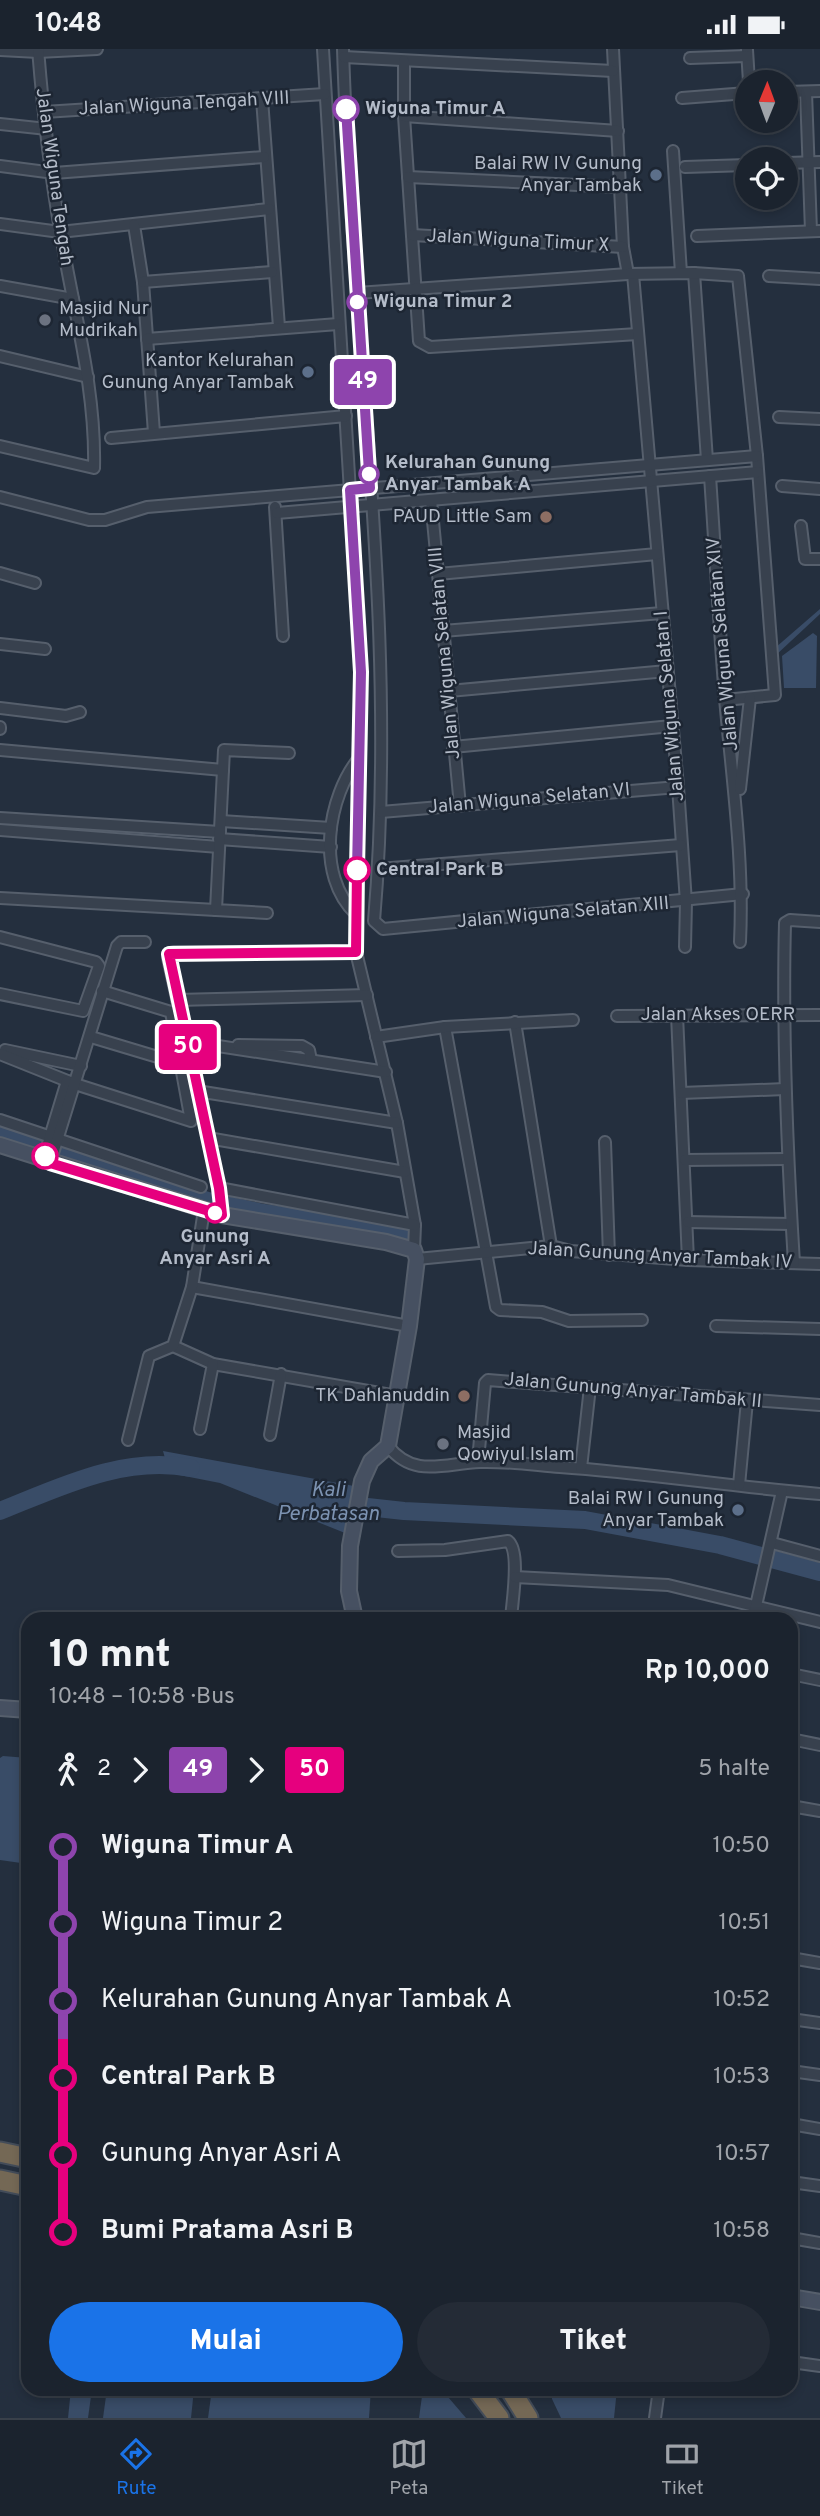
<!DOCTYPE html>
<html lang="id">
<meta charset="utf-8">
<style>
:root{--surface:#1b232e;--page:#242b36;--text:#f1f3f6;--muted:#a0a4aa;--line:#39404a;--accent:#1a73e8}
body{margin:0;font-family:Overpass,sans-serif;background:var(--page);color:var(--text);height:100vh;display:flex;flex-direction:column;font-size:26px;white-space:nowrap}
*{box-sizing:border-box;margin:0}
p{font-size:23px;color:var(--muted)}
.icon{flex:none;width:38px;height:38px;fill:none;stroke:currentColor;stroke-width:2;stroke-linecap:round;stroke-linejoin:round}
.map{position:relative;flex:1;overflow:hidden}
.side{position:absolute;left:21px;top:1563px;width:777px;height:784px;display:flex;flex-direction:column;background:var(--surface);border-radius:21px;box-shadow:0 4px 10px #0003,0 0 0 2px var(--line)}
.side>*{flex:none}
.badge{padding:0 14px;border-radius:5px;font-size:24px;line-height:46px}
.needle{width:46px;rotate:1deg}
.buttons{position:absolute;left:735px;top:21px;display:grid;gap:14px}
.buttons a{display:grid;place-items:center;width:63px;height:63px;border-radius:50%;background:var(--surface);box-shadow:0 4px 10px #0003,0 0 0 2px var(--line);font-size:35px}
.map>.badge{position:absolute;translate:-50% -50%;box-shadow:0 0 0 4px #fff}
.legs{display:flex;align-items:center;gap:10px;height:77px;padding:0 28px;font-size:23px}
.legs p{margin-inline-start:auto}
.headline{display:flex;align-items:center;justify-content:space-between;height:119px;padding:0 28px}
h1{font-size:38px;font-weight:800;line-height:52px}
.cta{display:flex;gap:14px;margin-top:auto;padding:14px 28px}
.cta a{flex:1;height:80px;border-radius:42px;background:var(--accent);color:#fff;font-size:28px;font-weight:800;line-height:80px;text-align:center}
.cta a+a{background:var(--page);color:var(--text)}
ul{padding:0 28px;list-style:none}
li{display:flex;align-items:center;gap:24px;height:77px;font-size:26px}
li i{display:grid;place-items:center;width:10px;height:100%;margin:0 9px;background:currentColor}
li i::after{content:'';width:18px;height:18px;margin:-9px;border:5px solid;border-radius:50%;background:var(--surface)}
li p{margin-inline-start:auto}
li:first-child i{background:linear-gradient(#0000 50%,currentColor 0)}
li:last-child i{background:linear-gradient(currentColor 50%,#0000 0)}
.status{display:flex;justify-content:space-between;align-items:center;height:49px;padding:0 35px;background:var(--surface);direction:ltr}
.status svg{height:19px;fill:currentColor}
.dock{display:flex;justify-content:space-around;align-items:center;height:98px;border-top:2px solid var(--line);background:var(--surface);font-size:19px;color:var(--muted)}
.dock a{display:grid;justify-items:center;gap:4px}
.dock .selected{color:var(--accent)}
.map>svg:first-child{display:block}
</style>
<div class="status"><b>10:48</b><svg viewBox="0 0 49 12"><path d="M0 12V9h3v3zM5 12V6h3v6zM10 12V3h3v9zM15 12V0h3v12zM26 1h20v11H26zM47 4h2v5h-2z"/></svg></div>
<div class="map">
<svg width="820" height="2369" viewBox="0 0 820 2369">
<rect width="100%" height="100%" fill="#242f3e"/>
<g fill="#394c67">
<path d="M 820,560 L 820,565 L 776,606 L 775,599 Z"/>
<path d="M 813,584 L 817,587 L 816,639 L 784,639 L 782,607 Z"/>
<path d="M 163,1402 L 354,1437 L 345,1484 L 220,1434 L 169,1424 Z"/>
<path d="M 3,1707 L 28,1709 L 28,1815 L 0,1811 L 0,1709 Z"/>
<path d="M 71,2340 L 92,2340 L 88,2369 L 68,2369 Z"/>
<path d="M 107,2340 L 194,2340 L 191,2369 L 103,2369 Z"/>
<path d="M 212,2340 L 371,2340 L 369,2369 L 208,2369 Z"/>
<path d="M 423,2340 L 442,2341 L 466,2369 L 419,2369 Z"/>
<path d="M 552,2340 L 617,2340 L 614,2369 L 561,2369 L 552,2350 Z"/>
</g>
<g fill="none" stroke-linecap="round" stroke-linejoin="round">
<g stroke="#394c67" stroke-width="18">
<path d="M 0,1085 L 208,1152 L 263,1164 L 410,1184"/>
<path d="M 340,1455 L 404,1462 L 585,1471 L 720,1496 L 820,1523"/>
<path d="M 0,1462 C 60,1438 124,1406 191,1419"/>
</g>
<defs>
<g id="street">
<path d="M 323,0 L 361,623 L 356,903 L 397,1074 L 415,1176 L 414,1201"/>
<path d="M 343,0 C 352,291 399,581 374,872 L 383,880 L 743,845"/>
<path d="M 613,0 L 623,198 L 628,225"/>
<path d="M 0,1 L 38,3 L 97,0"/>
<path d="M 747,1 L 749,33"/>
<path d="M 344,8 L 613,22"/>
<path d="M 690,9 L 747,7"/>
<path d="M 404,12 L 404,67 L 419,292 L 430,298 L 638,285"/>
<path d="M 786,43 L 820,42"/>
<path d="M 806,43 L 811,182"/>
<path d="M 682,49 L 747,44"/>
<path d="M 262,50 L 279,278"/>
<path d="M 44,63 L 325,45"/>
<path d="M 404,67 L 618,82"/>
<path d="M 0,75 L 47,80"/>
<path d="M 673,102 L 681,224"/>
<path d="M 786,114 L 820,113"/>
<path d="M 0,117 L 54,124 L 264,108"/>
<path d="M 685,118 L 747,116"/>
<path d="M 408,128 L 620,138"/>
<path d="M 0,175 L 60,183 L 269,160"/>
<path d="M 134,176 L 143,233 L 154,384"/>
<path d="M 412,186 L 623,198"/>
<path d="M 697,187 L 820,182"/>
<path d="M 694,224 L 707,411"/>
<path d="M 633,225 L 678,738 L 686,853 L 685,898"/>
<path d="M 769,227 L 820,230"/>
<path d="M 143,233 L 272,223"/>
<path d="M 0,237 L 73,250"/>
<path d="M 357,244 L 628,225 L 694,224 L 738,227 L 757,407 L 775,646 L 725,651"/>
<path d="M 147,290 L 338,275"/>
<path d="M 0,307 L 88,328"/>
<path d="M 779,368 L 820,370"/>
<path d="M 111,389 L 346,367"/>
<path d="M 0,397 L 94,419 C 96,340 74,264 61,186 C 50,125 43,62 38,0"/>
<path d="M 710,427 C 715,501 719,575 725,649 C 732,731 744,810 740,893"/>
<path d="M 782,437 L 820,440"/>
<path d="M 0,448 L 89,471 L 105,471 L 147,458 L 757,407"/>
<path d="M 431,451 L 460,757"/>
<path d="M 275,458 L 283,587"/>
<path d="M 277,464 L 758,423"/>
<path d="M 801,477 L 805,510 L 820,510"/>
<path d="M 0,524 L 35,534"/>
<path d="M 438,525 L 657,505"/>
<path d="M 443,582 L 662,564"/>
<path d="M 0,595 L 45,600"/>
<path d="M 449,642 L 667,622"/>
<path d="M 0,659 L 66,667 L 80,663"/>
<path d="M 0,680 L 0,678"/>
<path d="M 453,698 L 672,677"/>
<path d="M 0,701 L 223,721"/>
<path d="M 740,740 L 750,649"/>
<path d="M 381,763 L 678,738"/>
<path d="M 0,769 L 220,783"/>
<path d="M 221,772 L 331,779"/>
<path d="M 0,781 L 219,798"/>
<path d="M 219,790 L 331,798"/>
<path d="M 379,820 L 681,796"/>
<path d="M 0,849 L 216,861"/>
<path d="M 267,864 L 216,861 L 224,701 L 289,704"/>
<path d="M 356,865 C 315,827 327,747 360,708"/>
<path d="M 0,888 L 96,913 L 99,917 L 83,962 L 0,945"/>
<path d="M 356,903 L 173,903 L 168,909 L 219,1139 L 415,1176"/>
<path d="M 177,951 L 367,946"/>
<path d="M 677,966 L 688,1211"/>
<path d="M 617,967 L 820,966"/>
<path d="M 515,973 L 551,1197"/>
<path d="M 445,978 L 496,1258 L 500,1261 L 542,1263 L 569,1272 L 642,1271"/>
<path d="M 91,988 L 181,1015"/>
<path d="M 376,988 L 445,978 L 573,971"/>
<path d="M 186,992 L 386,1023"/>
<path d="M 238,996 L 302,997 L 309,1001 L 311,1011"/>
<path d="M 5,1001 L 81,1017"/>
<path d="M 0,1005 L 75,1035 L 191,1072 L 171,963 L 102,942"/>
<path d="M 197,1042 L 397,1074"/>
<path d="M 681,1044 L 785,1040"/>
<path d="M 0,1071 L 201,1138"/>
<path d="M 208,1089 L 405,1123"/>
<path d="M 605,1093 L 609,1206"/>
<path d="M 43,1111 L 67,1032"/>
<path d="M 685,1111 L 786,1110"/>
<path d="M 50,1114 L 117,897 L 121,893 L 145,893"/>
<path d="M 219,1139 L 222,1166"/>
<path d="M 688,1173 L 791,1175"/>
<path d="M 417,1210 L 551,1197 L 571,1202 L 688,1211 L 820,1215"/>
<path d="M 794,1214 C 787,1100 782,988 785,874 L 790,871 L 820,873"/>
<path d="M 192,1238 L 409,1277"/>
<path d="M 716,1277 L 820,1280"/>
<path d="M 173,1297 L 213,1315 L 397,1347"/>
<path d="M 200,1380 L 213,1315"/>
<path d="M 270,1386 L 281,1325"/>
<path d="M 128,1391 L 149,1307 L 173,1297 L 192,1238 L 204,1161"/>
<path d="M 388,1397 C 414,1430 445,1414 480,1413 C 507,1412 534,1416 560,1418 C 647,1424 733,1438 820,1445"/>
<path d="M 478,1412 L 485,1334 L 488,1331 L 820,1356"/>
<path d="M 581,1419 L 590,1338"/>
<path d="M 739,1436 L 747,1352"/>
<path d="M 772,1494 L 820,1507"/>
<path d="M 398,1502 L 445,1501 L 508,1492 C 521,1502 512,1553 511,1570"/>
<path d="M 515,1528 L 668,1536 L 820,1573"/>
<path d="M 753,1570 L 782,1442"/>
<path d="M 791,1625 L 820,1631"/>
<path d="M 791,1690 L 820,1696"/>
<path d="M 791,1757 L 820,1762"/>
<path d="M 791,1909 L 820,1914"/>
<path d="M 791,1970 L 820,1974"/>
<path d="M 791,2022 L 820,2026"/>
<path d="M 791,2075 L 820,2080"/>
<path d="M 791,2133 L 820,2137"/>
<path d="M 791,2189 L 820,2194"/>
<path d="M 791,2313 L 820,2317"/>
<path d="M 655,2369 L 659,2340"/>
</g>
<g id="secondary">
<path d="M 0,1096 L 222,1166 L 386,1193 L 414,1201 L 417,1210 L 409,1277 L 388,1397 L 371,1412 L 362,1432 L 350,1497 L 349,1542 L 355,1570"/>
<path d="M 0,1659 L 28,1661"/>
<path d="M 791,2248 L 820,2253"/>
</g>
<g id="highway">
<path d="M 0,2103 L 28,2109"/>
<path d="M 0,2131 L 28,2137"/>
<path d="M 477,2340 L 499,2369"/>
<path d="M 510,2340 L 528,2369"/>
</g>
</defs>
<use href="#street" stroke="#565f6c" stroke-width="14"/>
<use href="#secondary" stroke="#565f6c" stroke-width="18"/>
<use href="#highway" stroke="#434c59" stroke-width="23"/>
<use href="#street" stroke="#38414e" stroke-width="10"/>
<use href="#secondary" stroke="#465061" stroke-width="14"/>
<use href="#highway" stroke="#746855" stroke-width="19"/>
</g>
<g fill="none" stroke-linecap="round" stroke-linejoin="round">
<defs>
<path id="line-1" d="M 346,60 L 370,439 L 350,441 L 361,623 L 357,821"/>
<path id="line-2" d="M 45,1107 L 43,1111 L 50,1114 L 222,1166 L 219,1139 L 169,905 L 356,903 L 357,821"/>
</defs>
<use href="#line-1" stroke="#fff" stroke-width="16"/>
<use href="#line-2" stroke="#fff" stroke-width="16"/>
<use href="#line-1" stroke="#8e44ad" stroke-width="10"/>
<use href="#line-2" stroke="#e6007e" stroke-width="10"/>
</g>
<g fill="#fff" stroke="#8e44ad" stroke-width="3.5">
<circle cx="346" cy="60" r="12"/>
<circle cx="357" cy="253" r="9"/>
<circle cx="369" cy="425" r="9"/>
</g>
<g fill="#5c6f8a" stroke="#1d2633" stroke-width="2.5">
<circle cx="656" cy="126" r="7"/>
<circle cx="308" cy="323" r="7"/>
<circle cx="738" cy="1461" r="7"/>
</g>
<g fill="#6b7280" stroke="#1d2633" stroke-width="2.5">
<circle cx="45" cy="271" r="7"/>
<circle cx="443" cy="1395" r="7"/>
</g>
<g fill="#8d6e63" stroke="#1d2633" stroke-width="2.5">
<circle cx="546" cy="468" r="7"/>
<circle cx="464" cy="1347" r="7"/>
</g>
<g fill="#fff" stroke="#e6007e" stroke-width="3.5">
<circle cx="357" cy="821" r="12"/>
<circle cx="45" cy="1107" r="12"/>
<circle cx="215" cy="1164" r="9"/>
</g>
<g text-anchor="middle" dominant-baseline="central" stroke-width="5" stroke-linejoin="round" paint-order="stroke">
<g font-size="19" fill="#b4bcc9" stroke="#1d2633">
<text transform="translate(184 55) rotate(-3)">Jalan Wiguna Tengah VIII</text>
<text transform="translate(54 128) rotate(82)">Jalan Wiguna Tengah</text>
<text transform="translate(518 192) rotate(3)">Jalan Wiguna Timur X</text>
<text transform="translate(723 595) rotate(-95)">Jalan Wiguna Selatan XIV</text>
<text transform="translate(445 604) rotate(-95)">Jalan Wiguna Selatan VIII</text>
<text transform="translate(670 657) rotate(-95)">Jalan Wiguna Selatan I</text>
<text transform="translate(529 750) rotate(-5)">Jalan Wiguna Selatan VI</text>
<text transform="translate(563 864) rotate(-5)">Jalan Wiguna Selatan XIII</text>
<text x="718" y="966">Jalan Akses OERR</text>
<text transform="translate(660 1207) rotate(3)">Jalan Gunung Anyar Tambak IV</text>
<text transform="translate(633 1342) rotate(5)">Jalan Gunung Anyar Tambak II</text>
</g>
<g font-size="19" font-weight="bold" fill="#b4bcc9" stroke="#1d2633" text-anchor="start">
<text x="365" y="60">Wiguna Timur A</text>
<text x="373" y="253">Wiguna Timur 2</text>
<text x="385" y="414">Kelurahan Gunung<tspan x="385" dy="22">Anyar Tambak A</tspan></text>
<text x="376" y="821">Central Park B</text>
<text x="215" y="1188" text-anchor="middle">Gunung<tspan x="215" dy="22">Anyar Asri A</tspan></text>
</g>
<g font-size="19" fill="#b4bcc9" stroke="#1d2633" text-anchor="end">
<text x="642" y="115">Balai RW IV Gunung<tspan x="642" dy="22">Anyar Tambak</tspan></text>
<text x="59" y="260" text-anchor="start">Masjid Nur<tspan x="59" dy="22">Mudrikah</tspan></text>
<text x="294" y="312">Kantor Kelurahan<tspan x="294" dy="22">Gunung Anyar Tambak</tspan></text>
<text x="532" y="468">PAUD Little Sam</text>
<text x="450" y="1347">TK Dahlanuddin</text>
<text x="457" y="1384" text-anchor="start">Masjid<tspan x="457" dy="22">Qowiyul Islam</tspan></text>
<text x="724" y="1450">Balai RW I Gunung<tspan x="724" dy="22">Anyar Tambak</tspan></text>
</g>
<g font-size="21" font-style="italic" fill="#7c92b1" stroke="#1d2633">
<text x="328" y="1441">Kali<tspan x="328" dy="24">Perbatasan</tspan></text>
</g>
</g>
</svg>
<div class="buttons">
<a><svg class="needle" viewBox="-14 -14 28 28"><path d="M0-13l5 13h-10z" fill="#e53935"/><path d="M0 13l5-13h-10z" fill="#a0a4aa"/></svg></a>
<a><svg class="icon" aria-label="locate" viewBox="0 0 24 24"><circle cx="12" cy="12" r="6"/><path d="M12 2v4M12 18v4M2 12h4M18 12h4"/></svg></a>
</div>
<b class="badge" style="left:363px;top:333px;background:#8e44ad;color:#fff">49</b>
<b class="badge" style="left:188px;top:998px;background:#e6007e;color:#fff">50</b>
<section class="side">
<div class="headline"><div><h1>10 mnt</h1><p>10:48 – 10:58 · Bus</p></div><b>Rp 10,000</b></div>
<div class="legs"><svg class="icon" aria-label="walk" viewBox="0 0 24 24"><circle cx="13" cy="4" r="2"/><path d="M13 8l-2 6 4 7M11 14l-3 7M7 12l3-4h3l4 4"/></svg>2<svg class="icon" aria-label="forward" viewBox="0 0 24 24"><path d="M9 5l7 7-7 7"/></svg><b class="badge" style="background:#8e44ad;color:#fff">49</b><svg class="icon" aria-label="forward" viewBox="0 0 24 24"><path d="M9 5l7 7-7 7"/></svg><b class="badge" style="background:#e6007e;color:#fff">50</b><p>5 halte</p></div>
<ul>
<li><i style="color:#8e44ad"></i><b>Wiguna Timur A</b><p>10:50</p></li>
<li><i style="color:#8e44ad"></i><span>Wiguna Timur 2</span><p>10:51</p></li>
<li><i style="color:#8e44ad"></i><span>Kelurahan Gunung Anyar Tambak A</span><p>10:52</p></li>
<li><i style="color:#e6007e"></i><b>Central Park B</b><p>10:53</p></li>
<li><i style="color:#e6007e"></i><span>Gunung Anyar Asri A</span><p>10:57</p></li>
<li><i style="color:#e6007e"></i><b>Bumi Pratama Asri B</b><p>10:58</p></li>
</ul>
<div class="cta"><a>Mulai</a><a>Tiket</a></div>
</section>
</div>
<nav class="dock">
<a class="selected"><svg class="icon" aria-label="directions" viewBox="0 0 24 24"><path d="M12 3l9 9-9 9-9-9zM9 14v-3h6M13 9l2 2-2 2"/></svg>Rute</a>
<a><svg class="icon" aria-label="map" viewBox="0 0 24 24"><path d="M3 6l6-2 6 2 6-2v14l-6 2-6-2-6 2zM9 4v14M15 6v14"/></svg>Peta</a>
<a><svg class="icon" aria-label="tickets" viewBox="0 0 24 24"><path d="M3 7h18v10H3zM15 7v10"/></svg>Tiket</a>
</nav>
